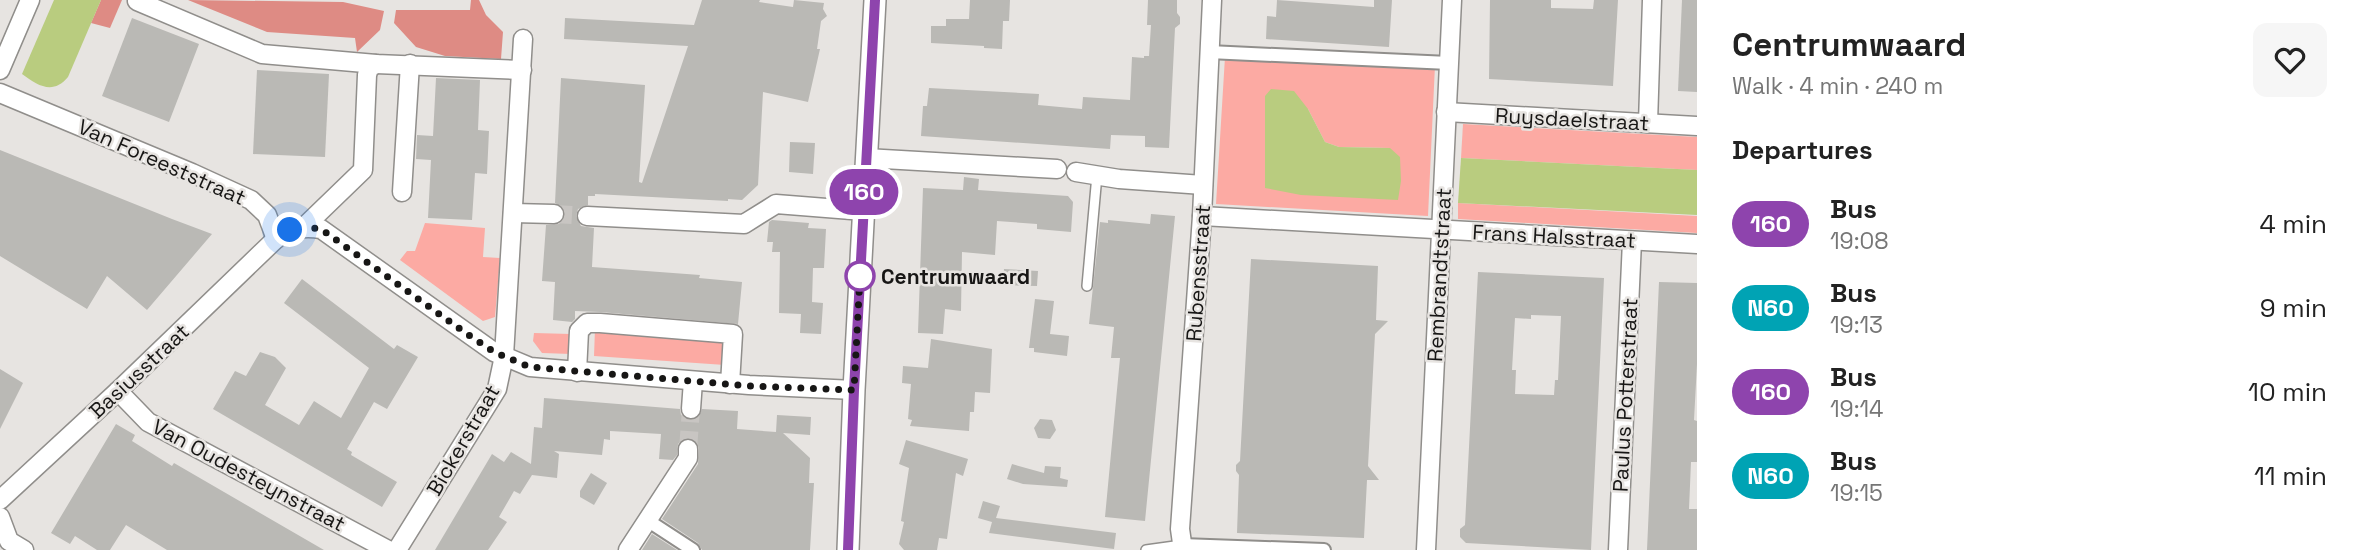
<!DOCTYPE html>
<meta charset="utf-8">
<style>
:root{--surface:#fff;--page:#f6f6f6;--text:#222;--muted:#767676}
body{margin:0;font-family:"Space Grotesk",sans-serif;background:var(--page);color:var(--text);height:100vh;display:flex;flex-direction:column;font-size:26px;white-space:nowrap}
*{box-sizing:border-box;margin:0}
p{font-size:23px;color:var(--muted)}
.icon{flex:none;width:38px;height:38px;fill:none;stroke:currentColor;stroke-width:2;stroke-linecap:round;stroke-linejoin:round}
.map{position:relative;flex:1;overflow:hidden}
.drawer{display:flex;flex-direction:column;background:var(--surface);width:665px}
.drawer>*{flex:none}
.badge{padding:0 14px;border-radius:23px;font-size:24px;line-height:46px}
.you{position:absolute;width:35px;height:35px;margin:-18px;border:5px solid #fff;border-radius:50%;background:#1a73e8;box-shadow:0 0 0 10px #1a73e833}
.map>.badge{position:absolute;translate:-50% -50%;box-shadow:0 0 0 4px #fff}
h2{padding:0 35px;font-size:26px;line-height:63px}
.round{display:grid;place-items:center;flex:none;width:74px;height:74px;border-radius:14px;background:var(--page)}
.head{display:flex;align-items:center;justify-content:space-between;height:119px;padding:0 35px}
h1{font-size:33px;font-weight:700;line-height:52px}
ul{padding:0;list-style:none}
li{display:flex;align-items:center;gap:21px;height:84px;padding:0 35px}
li div{flex:1}
li b{display:block;font-size:26px}
li em{font-style:normal}
li .badge{min-width:77px;font-weight:700;text-align:center}
main{display:flex;flex:1;min-height:0}
.map>svg:first-child{display:block}
</style>
<main>
<div class="map">
<svg width="1697" height="550" viewBox="0 0 1697 550">
<rect width="100%" height="100%" fill="#e7e4e1"/>
<g fill="#fcaaa3" fill-rule="evenodd">
<path d="M 1225,57 L 1435,65 L 1428,216 L 1216,204 ZM 1308,109 L 1325,142 L 1339,147 L 1390,148 L 1265,188 Z"/>
<path d="M 1463,124 L 1697,137 L 1697,170 L 1461,158 Z"/>
<path d="M 1458,203 L 1697,216 L 1697,233 L 1458,219 Z"/>
<path d="M 425,223 L 485,228 L 483,257 L 500,258 L 495,317 L 483,321 L 400,260 L 407,251 L 415,251 Z"/>
<path d="M 595,329 L 727,339 L 725,365 L 594,356 Z"/>
<path d="M 534,333 L 571,334 L 571,354 L 542,353 L 533,341 Z"/>
</g>
<g fill="#de8b84">
<path d="M 101,0 L 122,0 L 110,28 L 91,23 Z"/>
<path d="M 188,0 L 343,2 L 384,11 L 380,30 L 357,52 L 355,38 L 267,32 Z"/>
<path d="M 471,0 L 479,0 L 486,15 L 503,32 L 501,59 L 445,56 L 416,47 L 394,23 L 396,10 L 470,10 Z"/>
</g>
<g fill="#b9cc7f">
<path d="M 54,0 L 101,0 L 68,77 C 53,95 38,86 22,74 Z"/>
<path d="M 1271,89 L 1294,91 L 1308,109 L 1325,142 L 1339,147 L 1390,148 L 1400,157 L 1401,181 L 1398,200 L 1301,195 L 1265,188 L 1265,96 Z"/>
<path d="M 1461,158 L 1697,170 L 1697,215 L 1458,203 Z"/>
</g>
<g fill="#bab9b5" fill-rule="evenodd">
<path d="M 702,0 L 760,0 L 759,2 L 793,7 L 794,0 L 824,3 L 823,9 L 827,16 L 821,21 L 817,49 L 820,49 L 808,102 L 763,92 L 758,185 L 742,200 L 728,199 L 728,201 L 595,194 L 595,196 L 588,196 L 588,205 L 578,209 L 576,216 L 581,226 L 594,228 L 592,267 L 700,275 L 699,278 L 742,282 L 738,324 L 600,312 L 575,311 L 575,319 L 572,322 L 553,320 L 555,282 L 542,281 L 546,225 L 559,224 L 565,215 L 564,208 L 555,203 L 561,78 L 645,85 L 639,182 L 642,183 L 688,46 L 564,39 L 565,18 L 694,25 Z"/>
<path d="M 970,0 L 1010,0 L 1009,21 L 1003,21 L 1002,49 L 984,48 L 984,46 L 931,43 L 931,26 L 946,26 L 946,19 L 969,19 Z"/>
<path d="M 1148,0 L 1177,0 L 1177,13 L 1180,17 L 1180,24 L 1175,28 L 1169,148 L 1145,147 L 1145,136 L 1111,135 L 1110,149 L 921,136 L 923,106 L 927,106 L 929,88 L 1039,94 L 1038,105 L 1082,109 L 1083,97 L 1130,100 L 1132,57 L 1144,58 L 1144,56 L 1149,56 L 1151,25 L 1147,25 Z"/>
<path d="M 1277,0 L 1374,7 L 1374,0 L 1392,0 L 1389,47 L 1266,39 L 1267,16 L 1276,17 Z"/>
<path d="M 1490,0 L 1551,0 L 1551,8 L 1593,9 L 1594,0 L 1618,0 L 1613,86 L 1489,79 Z"/>
<path d="M 1682,0 L 1697,0 L 1697,92 L 1678,91 Z"/>
<path d="M 132,18 L 199,44 L 169,122 L 102,96 Z"/>
<path d="M 257,70 L 329,74 L 325,157 L 253,154 Z"/>
<path d="M 436,78 L 480,80 L 478,130 L 489,131 L 487,174 L 475,173 L 472,220 L 428,218 L 431,160 L 416,159 L 417,135 L 433,136 Z"/>
<path d="M 790,142 L 815,143 L 813,174 L 789,172 Z"/>
<path d="M 0,150 L 172,219 L 212,234 L 147,310 L 107,276 L 87,309 L 0,256 Z"/>
<path d="M 964,177 L 979,179 L 978,190 L 1068,196 L 1073,202 L 1071,232 L 1037,229 L 1037,224 L 997,221 L 995,255 L 962,252 L 961,311 L 945,309 L 943,334 L 918,333 L 923,188 L 963,190 Z"/>
<path d="M 1151,214 L 1175,216 L 1145,521 L 1105,517 L 1120,358 L 1111,358 L 1114,327 L 1089,324 L 1100,222 L 1108,223 L 1108,220 L 1150,224 Z"/>
<path d="M 772,220 L 809,223 L 808,228 L 826,229 L 824,268 L 813,268 L 812,302 L 823,303 L 821,334 L 800,333 L 801,314 L 779,313 L 780,252 L 772,252 L 773,242 L 767,242 L 769,222 Z"/>
<path d="M 1251,259 L 1378,266 L 1376,320 L 1388,321 L 1375,334 L 1368,466 L 1379,480 L 1367,480 L 1364,538 L 1237,533 L 1239,475 L 1236,471 L 1236,465 L 1240,461 Z"/>
<path d="M 1004,269 L 1038,271 L 1037,286 L 1003,285 Z"/>
<path d="M 1478,272 L 1604,278 L 1591,550 L 1466,543 L 1460,537 L 1460,529 L 1465,525 ZM 1531,315 L 1561,316 L 1558,380 L 1555,380 L 1554,395 L 1515,394 L 1516,370 L 1512,370 L 1515,318 L 1531,319 Z"/>
<path d="M 302,279 L 394,349 L 397,345 L 418,357 L 387,409 L 374,402 L 347,449 L 352,452 L 351,455 L 397,482 L 382,507 L 213,409 L 235,371 L 246,376 L 260,352 L 275,357 L 286,368 L 265,405 L 299,425 L 314,401 L 341,418 L 369,368 L 284,303 Z"/>
<path d="M 1659,282 L 1697,283 L 1697,364 L 1694,420 L 1697,421 L 1697,462 L 1691,462 L 1689,509 L 1697,509 L 1697,550 L 1647,550 Z"/>
<path d="M 1035,299 L 1054,301 L 1050,334 L 1069,336 L 1067,356 L 1034,352 L 1034,348 L 1029,348 Z"/>
<path d="M 931,339 L 992,349 L 990,393 L 975,392 L 974,412 L 970,412 L 969,431 L 910,426 L 912,420 L 908,419 L 911,384 L 902,383 L 903,366 L 928,368 Z"/>
<path d="M 0,369 L 23,383 L 0,429 Z"/>
<path d="M 544,398 L 680,409 L 681,415 L 690,420 L 697,419 L 702,409 L 738,411 L 737,429 L 776,432 L 777,415 L 811,417 L 810,435 L 783,433 L 810,458 L 809,483 L 814,483 L 810,550 L 702,550 L 698,543 L 662,519 L 698,464 L 699,449 L 697,443 L 693,439 L 683,439 L 678,444 L 677,455 L 673,460 L 659,459 L 661,434 L 610,431 L 610,440 L 604,439 L 602,455 L 554,451 L 559,454 L 557,478 L 532,475 L 520,494 L 514,491 L 499,517 L 507,522 L 488,550 L 435,550 L 492,454 L 504,462 L 511,452 L 531,464 L 534,427 L 542,428 Z"/>
<path d="M 1040,419 L 1052,420 L 1056,430 L 1050,439 L 1038,438 L 1034,428 Z"/>
<path d="M 116,424 L 135,435 L 132,441 L 172,466 L 174,463 L 324,550 L 167,550 L 126,525 L 110,550 L 97,550 L 75,536 L 70,544 L 51,533 Z"/>
<path d="M 906,440 L 968,459 L 963,476 L 956,473 L 947,539 L 939,538 L 937,550 L 904,550 L 899,544 L 904,522 L 901,521 L 909,468 L 899,464 Z"/>
<path d="M 1012,464 L 1044,473 L 1045,466 L 1061,467 L 1060,478 L 1068,480 L 1067,487 L 1023,484 L 1007,479 Z"/>
<path d="M 591,473 L 607,483 L 594,505 L 580,497 L 580,491 Z"/>
<path d="M 983,501 L 1000,506 L 996,518 L 1116,533 L 1114,549 L 989,533 L 992,522 L 978,518 Z"/>
<path d="M 652,534 L 677,550 L 642,550 Z"/>
</g>
<g fill="none" stroke-linecap="round" stroke-linejoin="round">
<g stroke="#c8c5c2" stroke-width="18" stroke-dasharray="18 9" stroke-linecap="butt">
<path d="M 554,214 L 587,216"/>
<path d="M 688,449 L 691,409"/>
</g>
<defs>
<g id="service">
<path d="M 1087,286 L 1097,175"/>
<path d="M 1146,550 L 1182,545"/>
</g>
<g id="pedestrian">
<path d="M 1209,52 L 1449,63"/>
<path d="M 647,520 L 693,550"/>
<path d="M 1182,545 L 1324,550"/>
</g>
<g id="minor">
<path d="M 137,1 L 262,54 L 376,64 L 522,70"/>
<path d="M 0,70 L 30,0"/>
<path d="M 0,93 L 192,173 L 251,200 L 267,215 L 276,239"/>
<path d="M 1446,112 L 1697,126"/>
<path d="M 1648,123 L 1652,0"/>
<path d="M 866,158 L 1057,169"/>
<path d="M 1076,172 L 1119,179 L 1203,185"/>
<path d="M 402,192 L 410,64"/>
<path d="M 513,213 L 554,214"/>
<path d="M 587,216 L 744,224 L 776,204 L 864,211"/>
<path d="M 1202,216 L 1697,244"/>
<path d="M 304,227 L 363,170 L 367,75 L 369,68 L 376,64"/>
<path d="M 577,372 L 579,331 L 587,323 L 600,323 L 733,334 L 730,384"/>
<path d="M 118,391 L 148,422 L 388,550"/>
<path d="M 691,409 L 693,381"/>
<path d="M 0,500 L 118,391 L 280,235 C 294,228 305,227 321,229 L 494,352 L 530,367 L 749,385 L 854,390"/>
<path d="M 0,517 L 9,541 L 24,550"/>
<path d="M 397,550 L 497,389 L 504,356 L 523,39"/>
<path d="M 628,550 L 688,458 L 688,449"/>
<path d="M 1183,550 L 1180,529 L 1202,216 L 1212,0"/>
<path d="M 1426,550 L 1452,0"/>
<path d="M 1618,550 L 1632,241"/>
</g>
<path id="tertiary" d="M 848,550 L 854,390 L 875,0"/>
</defs>
<use href="#service" stroke="#908e8b" stroke-width="12"/>
<use href="#pedestrian" stroke="#908e8b" stroke-width="16"/>
<use href="#minor" stroke="#908e8b" stroke-width="21"/>
<use href="#tertiary" stroke="#908e8b" stroke-width="24"/>
<use href="#service" stroke="#fff" stroke-width="9"/>
<use href="#pedestrian" stroke="#fff" stroke-width="12"/>
<use href="#minor" stroke="#fff" stroke-width="18"/>
<use href="#tertiary" stroke="#fff" stroke-width="21"/>
</g>
<g fill="none" stroke-linecap="round" stroke-linejoin="round">
<defs>
<path id="line" d="M 848,550 L 854,390 L 875,0"/>
</defs>
<use href="#line" stroke="#fff" stroke-width="16"/>
<use href="#line" stroke="#8e44ad" stroke-width="10"/>
<path stroke="#171615" stroke-width="7" stroke-dasharray="0 12.6" d="M 290,230 L 304,227 L 321,229 L 467,334 L 494,352 L 530,367 L 749,386 L 854,390 L 860,276"/>
</g>
<circle fill="#fff" stroke="#8e44ad" stroke-width="3.5" cx="860" cy="276" r="14"/>
<g text-anchor="middle" dominant-baseline="central" stroke-width="5" stroke-linejoin="round" paint-order="stroke">
<g font-size="21" fill="#171615" stroke="#e7e4e1">
<text transform="translate(1572 119) rotate(3)">Ruysdaelstraat</text>
<text transform="translate(162 162) rotate(24)">Van Foreeststraat</text>
<text transform="translate(1554 236) rotate(3)">Frans Halsstraat</text>
<text transform="translate(1198 273) rotate(-86)">Rubensstraat</text>
<text transform="translate(1439 275) rotate(-87)">Rembrandtstraat</text>
<text transform="translate(139 371) rotate(-43)">Basiusstraat</text>
<text transform="translate(1625 395) rotate(-87)">Paulus Potterstraat</text>
<text transform="translate(463 440) rotate(-60)">Bickerstraat</text>
<text transform="translate(249 475) rotate(28)">Van Oudesteynstraat</text>
</g>
<g font-size="21" font-weight="bold" fill="#171615" stroke="#e7e4e1" text-anchor="start">
<text x="881" y="276">Centrumwaard</text>
</g>
</g>
</svg>
<div class="you" style="left:290px;top:230px"></div>
<b class="badge" style="left:864px;top:192px;background:#8e44ad;color:#fff">160</b>
</div>
<section class="drawer">
<div class="head"><div><h1>Centrumwaard</h1><p>Walk · 4 min · 240 m</p></div><a class="round"><svg class="icon" aria-label="heart" viewBox="0 0 24 24"><path d="M12 20l-8-8c-3-5 5-10 8-4 3-6 11-1 8 4z"/></svg></a></div>
<h2>Departures</h2>
<ul>
<li><span class="badge" style="background:#8e44ad;color:#fff">160</span><div><b>Bus</b><p>19:08</p></div><em>4 min</em></li>
<li><span class="badge" style="background:#00a3b4;color:#fff">N60</span><div><b>Bus</b><p>19:13</p></div><em>9 min</em></li>
<li><span class="badge" style="background:#8e44ad;color:#fff">160</span><div><b>Bus</b><p>19:14</p></div><em>10 min</em></li>
<li><span class="badge" style="background:#00a3b4;color:#fff">N60</span><div><b>Bus</b><p>19:15</p></div><em>11 min</em></li>
</ul>
</section>
</main>
